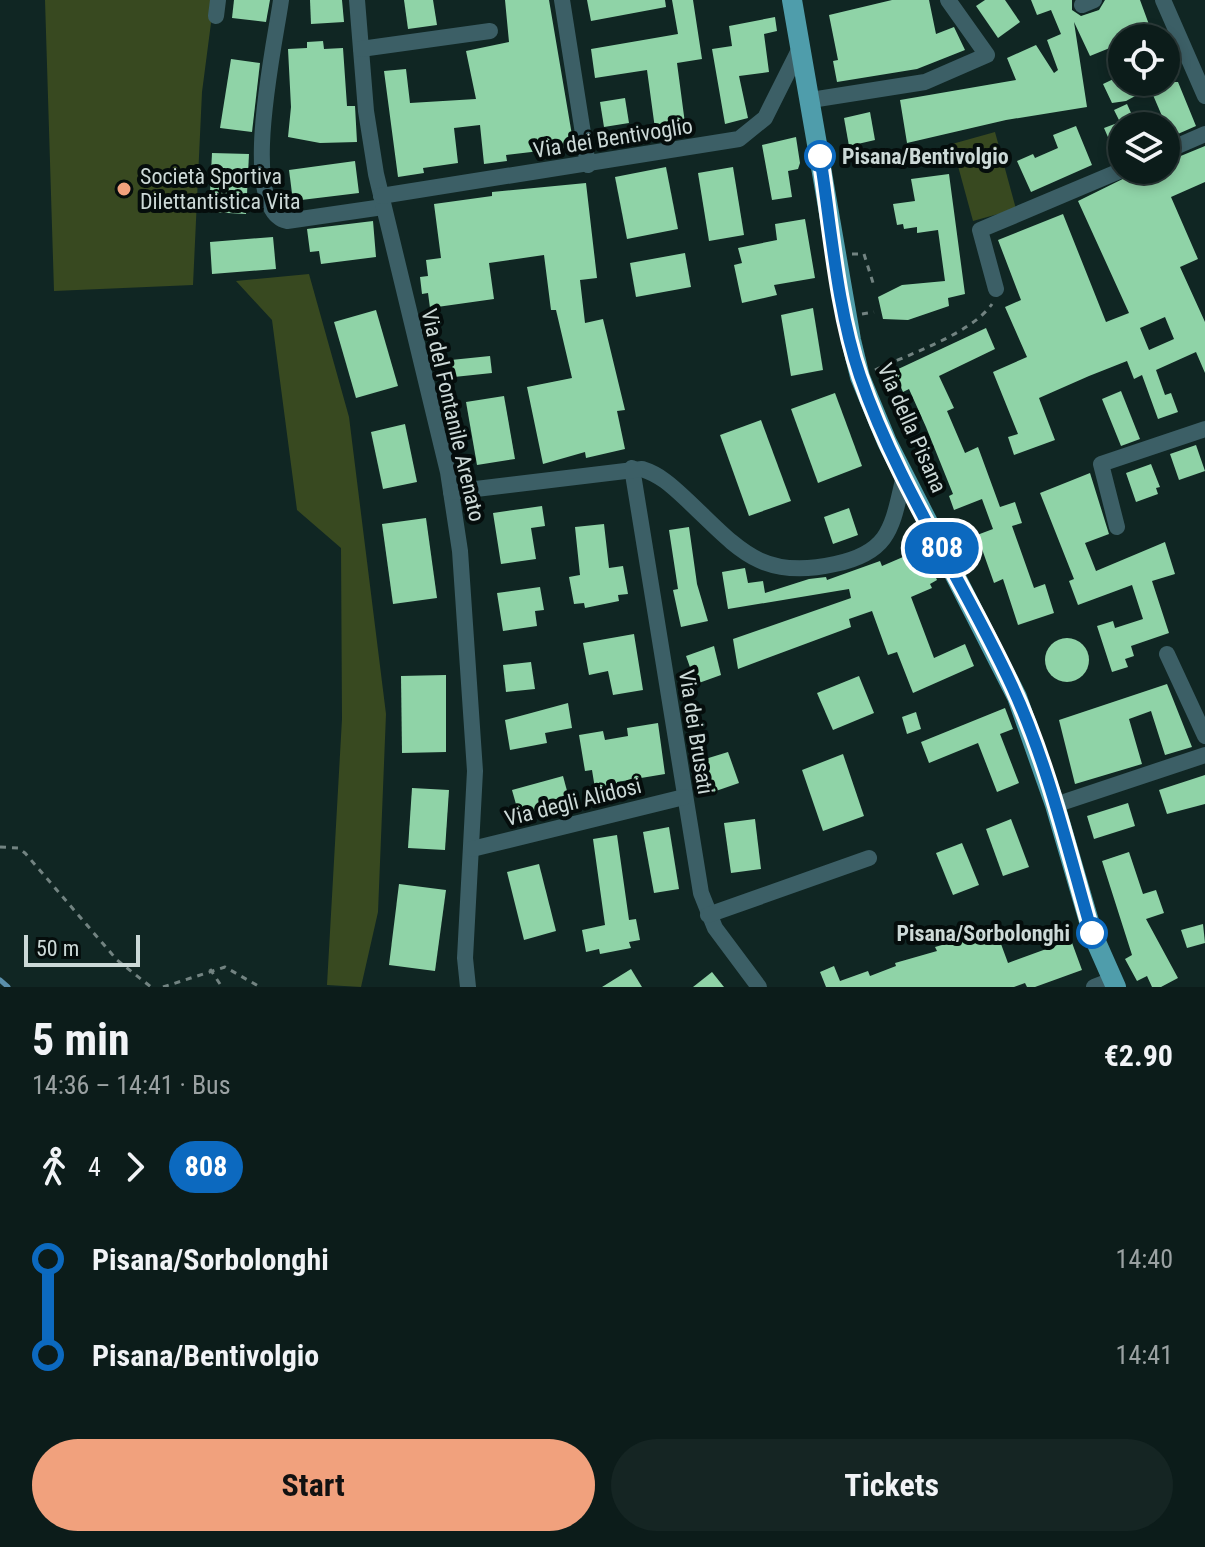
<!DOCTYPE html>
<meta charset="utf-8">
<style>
:root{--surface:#0c1c1a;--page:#152523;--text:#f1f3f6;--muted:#9aa1a2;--line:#2c3a39;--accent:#f1a17d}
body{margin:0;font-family:"Roboto Condensed",sans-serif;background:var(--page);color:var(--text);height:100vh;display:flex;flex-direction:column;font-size:30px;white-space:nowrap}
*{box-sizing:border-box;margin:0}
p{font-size:26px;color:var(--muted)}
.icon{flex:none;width:44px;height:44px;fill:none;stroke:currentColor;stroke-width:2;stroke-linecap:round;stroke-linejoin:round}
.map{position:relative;height:987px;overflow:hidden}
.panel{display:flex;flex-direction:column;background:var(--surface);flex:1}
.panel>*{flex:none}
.badge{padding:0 16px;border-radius:26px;font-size:28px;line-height:52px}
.buttons{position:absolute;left:1108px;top:24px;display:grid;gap:16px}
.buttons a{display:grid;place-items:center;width:72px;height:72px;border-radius:50%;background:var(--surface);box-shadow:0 4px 12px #0003,0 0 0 2px var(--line);font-size:40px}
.scale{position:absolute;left:24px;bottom:20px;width:116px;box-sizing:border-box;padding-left:8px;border:4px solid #ccd9d7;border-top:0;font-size:22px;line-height:28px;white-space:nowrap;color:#ccd9d7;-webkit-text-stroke:6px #050d0c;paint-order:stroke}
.map>.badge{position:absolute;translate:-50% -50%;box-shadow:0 0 0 4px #fff}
.legs{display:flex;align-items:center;gap:12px;height:88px;padding:0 32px;font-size:26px}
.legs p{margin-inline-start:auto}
.summary{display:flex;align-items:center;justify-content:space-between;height:136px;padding:0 32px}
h1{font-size:44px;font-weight:700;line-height:60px}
.cta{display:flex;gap:16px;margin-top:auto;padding:16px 32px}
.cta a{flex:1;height:92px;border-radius:48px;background:var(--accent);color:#111;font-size:32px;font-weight:700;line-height:92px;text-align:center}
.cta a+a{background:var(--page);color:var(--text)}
ul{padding:0 32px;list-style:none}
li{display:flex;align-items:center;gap:28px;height:96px;font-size:30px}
li i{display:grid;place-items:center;width:12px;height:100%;margin:0 10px;background:currentColor}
li i::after{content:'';width:20px;height:20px;margin:-10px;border:6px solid;border-radius:50%;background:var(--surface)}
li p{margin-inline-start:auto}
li:first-child i{background:linear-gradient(#0000 50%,currentColor 0)}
li:last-child i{background:linear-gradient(currentColor 50%,#0000 0)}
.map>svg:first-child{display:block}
</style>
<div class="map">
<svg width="1205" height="987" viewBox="0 0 1205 987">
<rect width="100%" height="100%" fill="#102623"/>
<g fill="#384920">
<path d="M 45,0 L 214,0 L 202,92 L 193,285 L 54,291 Z"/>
<path d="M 995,132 L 1016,209 L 973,221 L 952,144 Z"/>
<path d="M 309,274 L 349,417 L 386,714 L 378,912 L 361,987 L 327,985 L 342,719 L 341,548 L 297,510 L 272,320 L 236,281 Z"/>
</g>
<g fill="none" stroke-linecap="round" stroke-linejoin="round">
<path stroke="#5b8fab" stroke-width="5" d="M 0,980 L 8,987"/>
</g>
<g fill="#8fd3a7" fill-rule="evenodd">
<path d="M 234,0 L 270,0 L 266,22 L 232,18 Z"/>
<path d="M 310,0 L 342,0 L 344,22 L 311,24 Z"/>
<path d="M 404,0 L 433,0 L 437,25 L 408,29 Z"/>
<path d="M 505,0 L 549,0 L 574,147 L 506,155 L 507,161 L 484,164 L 480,125 L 454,128 L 458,163 L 423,168 L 424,173 L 398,177 L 384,71 L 406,69 L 410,103 L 476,99 L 466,51 L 509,42 Z"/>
<path d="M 587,0 L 665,0 L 666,7 L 591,21 Z"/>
<path d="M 672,0 L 693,0 L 702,59 L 677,63 L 686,131 L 656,136 L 647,70 L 595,78 L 591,49 L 678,34 Z"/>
<path d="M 892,0 L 929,0 L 936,34 L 954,27 L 965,50 L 917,69 L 837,82 L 833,61 L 838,60 L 829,15 Z"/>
<path d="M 985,0 L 1005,0 L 1020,22 L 998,38 L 976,6 Z"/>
<path d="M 1031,0 L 1072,0 L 1072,10 L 1081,16 L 1099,10 L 1105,0 L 1140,0 L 1151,30 L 1133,38 L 1122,38 L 1122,43 L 1090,56 L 1074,22 L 1087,107 L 1006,120 L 907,143 L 900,100 L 1016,80 L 1007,58 L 1036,45 L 1054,73 L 1058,70 L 1047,40 L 1061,34 L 1051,10 L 1037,15 Z"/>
<path d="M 775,17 L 777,31 L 764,34 L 769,72 L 739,76 L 748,118 L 725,124 L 712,49 L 732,46 L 729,26 Z"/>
<path d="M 323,41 L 324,49 L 343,48 L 347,106 L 355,106 L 357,142 L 320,143 L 288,137 L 291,107 L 288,49 L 307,48 L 307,42 Z"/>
<path d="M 231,59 L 260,63 L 252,132 L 220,128 Z"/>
<path d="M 1122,75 L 1122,82 L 1178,82 L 1196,126 L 1171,137 L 1150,88 L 1126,101 L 1112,103 L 1103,84 Z"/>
<path d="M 625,98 L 629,123 L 604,127 L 600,102 Z"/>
<path d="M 1127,104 L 1137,126 L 1122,126 L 1122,159 L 1118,160 L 1104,128 L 1120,122 L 1114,110 Z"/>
<path d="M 870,112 L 875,140 L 849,146 L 844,118 Z"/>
<path d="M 1076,126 L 1092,165 L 1031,192 L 1017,161 L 1033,154 L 1035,158 L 1058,148 L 1053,135 Z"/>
<path d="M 796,137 L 800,163 L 798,169 L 788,171 L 792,197 L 772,200 L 762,145 Z"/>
<path d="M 1205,146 L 1205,182 L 1171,197 L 1198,259 L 1180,267 L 1205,322 L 1205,373 L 1196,352 L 1156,370 L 1165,395 L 1171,393 L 1178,412 L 1158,419 L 1142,375 L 1134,379 L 1127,361 L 1089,376 L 1039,398 L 1055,440 L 1014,455 L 1008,437 L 1018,434 L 993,372 L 1027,357 L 1005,307 L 1021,300 L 998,240 L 1063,214 L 1106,322 L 1129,313 L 1078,201 L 1141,170 L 1166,170 L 1166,162 ZM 1165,317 L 1174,339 L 1149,350 L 1140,328 Z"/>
<path d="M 212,153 L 249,154 L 246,214 L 209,212 Z"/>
<path d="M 355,161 L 359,193 L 293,201 L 289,170 Z"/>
<path d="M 666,167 L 678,229 L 627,239 L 615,177 Z"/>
<path d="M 733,167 L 744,235 L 709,241 L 698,173 Z"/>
<path d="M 949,174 L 965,294 L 948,298 L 949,306 L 908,320 L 883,319 L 878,297 L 902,285 L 945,281 L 938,230 L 917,233 L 917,227 L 904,229 L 903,224 L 897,225 L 893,204 L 915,201 L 911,179 Z"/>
<path d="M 586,183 L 597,278 L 580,280 L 585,323 L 603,319 L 625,410 L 617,411 L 625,449 L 586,458 L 585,452 L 543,464 L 527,387 L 572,378 L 556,310 L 551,310 L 544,255 L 489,263 L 494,299 L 430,308 L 428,293 L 422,294 L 420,277 L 428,276 L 426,260 L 441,258 L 434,204 L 492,196 L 492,192 Z"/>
<path d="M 805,219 L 815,278 L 774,285 L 777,295 L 742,303 L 734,265 L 742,263 L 738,248 L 777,240 L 775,224 Z"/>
<path d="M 373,221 L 376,257 L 321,264 L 319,251 L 310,252 L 307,229 Z"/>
<path d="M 273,237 L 276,269 L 212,274 L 210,242 Z"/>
<path d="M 685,253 L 691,287 L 636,297 L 630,263 Z"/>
<path d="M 813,308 L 823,370 L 791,376 L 781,315 Z"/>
<path d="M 376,310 L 398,386 L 356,398 L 334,322 Z"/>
<path d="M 986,328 L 995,349 L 939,376 L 954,408 L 947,411 L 965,453 L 978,447 L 1000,507 L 1015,502 L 1022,523 L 1012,526 L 1034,588 L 1045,584 L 1054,613 L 1018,625 L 1003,579 L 994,583 L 977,535 L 993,529 L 982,499 L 954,510 L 949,496 L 953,494 L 926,427 L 909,389 L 903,392 L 894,371 Z"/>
<path d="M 490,356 L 492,373 L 454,377 L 451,360 Z"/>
<path d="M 1121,391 L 1140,439 L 1121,446 L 1102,399 Z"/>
<path d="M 835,393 L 862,466 L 818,483 L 791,409 Z"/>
<path d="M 504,396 L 515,459 L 477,465 L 466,402 Z"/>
<path d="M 761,420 L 791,501 L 749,516 L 720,435 Z"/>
<path d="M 405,424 L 417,482 L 383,489 L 371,432 Z"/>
<path d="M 1196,445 L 1205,471 L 1179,480 L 1170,454 Z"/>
<path d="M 1151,464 L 1160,487 L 1156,488 L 1158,494 L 1136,502 L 1126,473 Z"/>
<path d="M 1090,473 L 1109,534 L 1085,543 L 1096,571 L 1165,542 L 1175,574 L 1152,581 L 1169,633 L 1131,646 L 1134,656 L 1125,659 L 1128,667 L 1112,672 L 1097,626 L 1113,621 L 1115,628 L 1143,619 L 1132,585 L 1078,605 L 1069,581 L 1074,579 L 1040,493 Z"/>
<path d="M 542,506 L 545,526 L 531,528 L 536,559 L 501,564 L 493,513 Z"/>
<path d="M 849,508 L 858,535 L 833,544 L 824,517 Z"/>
<path d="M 426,518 L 437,598 L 393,604 L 382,524 Z"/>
<path d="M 604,524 L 609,568 L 623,566 L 628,594 L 618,595 L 619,601 L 585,608 L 584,603 L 574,604 L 569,577 L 580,575 L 575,527 Z"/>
<path d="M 689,527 L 697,584 L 708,621 L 681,627 L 673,590 L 678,589 L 669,530 Z"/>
<path d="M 918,538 L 937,580 L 930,584 L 932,588 L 911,597 L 934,658 L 965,644 L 974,666 L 913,693 L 897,652 L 888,655 L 872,611 L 849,619 L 851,627 L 738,669 L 733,639 L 851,598 L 849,589 L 728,609 L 722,572 L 745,568 L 748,583 L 763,581 L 765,593 L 809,579 L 826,577 L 827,580 L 880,561 L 882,566 L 910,554 L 905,543 Z"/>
<path d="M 540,587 L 544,610 L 535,611 L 537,626 L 503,631 L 497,593 Z"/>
<path d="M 634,634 L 643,690 L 613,695 L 608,671 L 589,675 L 583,643 Z"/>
<circle cx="1067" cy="660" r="22"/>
<path d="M 714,646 L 721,675 L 696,684 L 686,656 Z"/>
<path d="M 531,662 L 535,689 L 506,692 L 503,665 Z"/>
<path d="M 446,675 L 446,752 L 402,753 L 401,676 Z"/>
<path d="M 859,676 L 874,713 L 833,730 L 817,693 Z"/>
<path d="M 1167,684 L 1192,747 L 1165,755 L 1151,711 L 1129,719 L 1142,764 L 1075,784 L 1059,720 Z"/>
<path d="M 568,703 L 572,728 L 545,733 L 547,743 L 510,750 L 505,720 Z"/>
<path d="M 1005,708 L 1013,729 L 1000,734 L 1019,783 L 997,792 L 978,743 L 929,763 L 921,742 Z"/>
<path d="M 916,712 L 921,729 L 907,734 L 902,717 Z"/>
<path d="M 658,723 L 665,774 L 617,782 L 620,797 L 597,801 L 592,770 L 585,771 L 579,735 L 603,731 L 605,740 L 628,736 L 627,728 Z"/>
<path d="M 728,752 L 739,783 L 713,792 L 702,760 Z"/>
<path d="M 843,754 L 864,816 L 823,831 L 802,770 Z"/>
<path d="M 1205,775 L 1205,804 L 1167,814 L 1159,790 Z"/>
<path d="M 563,776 L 570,802 L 519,815 L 512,790 Z"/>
<path d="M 412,788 L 449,790 L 445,850 L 408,848 Z"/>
<path d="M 1128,803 L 1135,826 L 1094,839 L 1087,816 Z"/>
<path d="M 755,819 L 761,869 L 731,873 L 724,823 Z"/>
<path d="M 1011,819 L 1029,867 L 1003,876 L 986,829 Z"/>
<path d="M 669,827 L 679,889 L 654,893 L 643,832 Z"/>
<path d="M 617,835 L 629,920 L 636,919 L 640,940 L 629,942 L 631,948 L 600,954 L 599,949 L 586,952 L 582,930 L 605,925 L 593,839 Z"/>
<path d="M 962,843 L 979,885 L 953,895 L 936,853 Z"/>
<path d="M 1129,852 L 1143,894 L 1156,890 L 1164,913 L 1146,919 L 1178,978 L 1161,987 L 1152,987 L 1147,976 L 1137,981 L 1125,959 L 1132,955 L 1102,861 Z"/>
<path d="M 539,864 L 556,931 L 524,940 L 507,872 Z"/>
<path d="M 399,884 L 446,890 L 435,971 L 389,965 Z"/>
<path d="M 1203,924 L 1205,943 L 1187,948 L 1181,930 Z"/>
<path d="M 994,925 L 1008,963 L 1071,940 L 1082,970 L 1035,987 L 1027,987 L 1025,983 L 1014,987 L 826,987 L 820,972 L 834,966 L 840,981 L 868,971 L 870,976 L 896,966 L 895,963 L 937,951 L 935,947 L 977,935 L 976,932 Z"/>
<path d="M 631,969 L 642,987 L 602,987 Z"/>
<path d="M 712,972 L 724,987 L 693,987 Z"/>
</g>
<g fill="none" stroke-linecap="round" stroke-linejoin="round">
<g stroke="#728381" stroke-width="3" stroke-dasharray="6 6" stroke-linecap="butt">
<path d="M 852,254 L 864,254 L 874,286"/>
<path d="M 862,314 L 874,312"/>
<path d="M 875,370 C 909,354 971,334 992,304"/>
<path d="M 0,847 L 18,848 L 25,853 L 117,960 L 151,987"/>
<path d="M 210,969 L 222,987"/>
<path d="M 163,987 L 225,967 L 260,987"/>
</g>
<g stroke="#3c5f66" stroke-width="16">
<path d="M 281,0 C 276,39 237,210 287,221 L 383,207"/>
<path d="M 357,0 L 366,111 L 376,174 L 448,472 L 460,551 L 475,771 L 465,958 L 468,987"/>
<path d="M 562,0 L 588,165"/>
<path d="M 1163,0 L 1205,96"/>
<path d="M 1082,5 L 1094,0"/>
<path d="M 216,16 L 218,0"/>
<path d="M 361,49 L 490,31"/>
<path d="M 811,100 L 925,82 L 987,55 L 948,0"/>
<path d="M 1166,151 L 1205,134"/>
<path d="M 381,196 L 739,139 L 765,118 L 801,46"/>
<path d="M 996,289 L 980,230 L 1122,170"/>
<path d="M 632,468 L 701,893 L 715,928 L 759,987"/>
<path d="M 451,492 L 642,469 C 661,475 673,487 687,500 C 738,548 760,581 835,564 C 892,552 892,525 904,476"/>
<path d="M 1117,527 L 1101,464 L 1205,429"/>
<path d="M 1167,654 L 1205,736"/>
<path d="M 1055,805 L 1205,755"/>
<path d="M 472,849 L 684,797"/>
<path d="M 708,915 L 869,858"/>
<path d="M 1094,987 L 1112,980"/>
</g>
<path stroke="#4f9dab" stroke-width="20" d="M 792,0 L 851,340 L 860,377 L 887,442 L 1017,697 L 1055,805 L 1093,935 L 1116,987"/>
</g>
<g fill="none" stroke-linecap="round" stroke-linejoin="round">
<defs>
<path id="line-1" d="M 820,156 C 831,226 837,309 860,376 C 897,484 964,582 1012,686 C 1048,764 1068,850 1092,933"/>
</defs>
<use href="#line-1" stroke="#fff" stroke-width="18"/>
<use href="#line-1" stroke="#0c69bf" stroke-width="12"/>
</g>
<g fill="#fff" stroke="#0c69bf" stroke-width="4">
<circle cx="820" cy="156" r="14"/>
<circle cx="1092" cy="933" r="14"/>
</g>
<circle fill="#f1a17d" stroke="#050d0c" stroke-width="3" cx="124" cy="189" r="8"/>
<g text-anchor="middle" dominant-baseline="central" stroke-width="8" stroke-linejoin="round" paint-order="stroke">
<g font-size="22" fill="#ccd9d7" stroke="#050d0c">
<text transform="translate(613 138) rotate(-9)">Via dei Bentivoglio</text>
<text transform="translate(453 415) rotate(77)">Via del Fontanile Arenato</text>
<text transform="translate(912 428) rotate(66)">Via della Pisana</text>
<text transform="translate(696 732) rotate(81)">Via dei Brusati</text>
<text transform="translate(573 802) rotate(-14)">Via degli Alidosi</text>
</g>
<g font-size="22" font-weight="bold" fill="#ccd9d7" stroke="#050d0c" text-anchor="start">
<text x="842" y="156">Pisana/Bentivolgio</text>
<text x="1070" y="933" text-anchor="end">Pisana/Sorbolonghi</text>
</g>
<g font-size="22" fill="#ccd9d7" stroke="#050d0c" text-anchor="start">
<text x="140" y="176">Società Sportiva<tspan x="140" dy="25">Dilettantistica Vita</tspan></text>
</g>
</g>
</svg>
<div class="buttons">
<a><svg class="icon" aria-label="locate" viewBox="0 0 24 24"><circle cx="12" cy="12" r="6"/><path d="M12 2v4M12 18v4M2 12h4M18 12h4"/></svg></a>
<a><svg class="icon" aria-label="layers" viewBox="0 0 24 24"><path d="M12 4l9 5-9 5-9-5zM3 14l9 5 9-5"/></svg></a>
</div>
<div class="scale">50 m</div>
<b class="badge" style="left:942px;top:548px;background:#0c69bf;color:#fff">808</b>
</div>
<section class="panel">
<div class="summary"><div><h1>5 min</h1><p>14:36 – 14:41 · Bus</p></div><b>€2.90</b></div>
<div class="legs"><svg class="icon" aria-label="walk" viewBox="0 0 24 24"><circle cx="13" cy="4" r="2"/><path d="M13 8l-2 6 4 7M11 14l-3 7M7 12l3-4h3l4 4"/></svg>4<svg class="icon" aria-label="forward" viewBox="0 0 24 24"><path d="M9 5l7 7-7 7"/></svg><b class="badge" style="background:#0c69bf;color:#fff">808</b></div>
<ul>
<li><i style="color:#0c69bf"></i><b>Pisana/Sorbolonghi</b><p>14:40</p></li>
<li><i style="color:#0c69bf"></i><b>Pisana/Bentivolgio</b><p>14:41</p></li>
</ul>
<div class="cta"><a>Start</a><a>Tickets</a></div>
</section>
